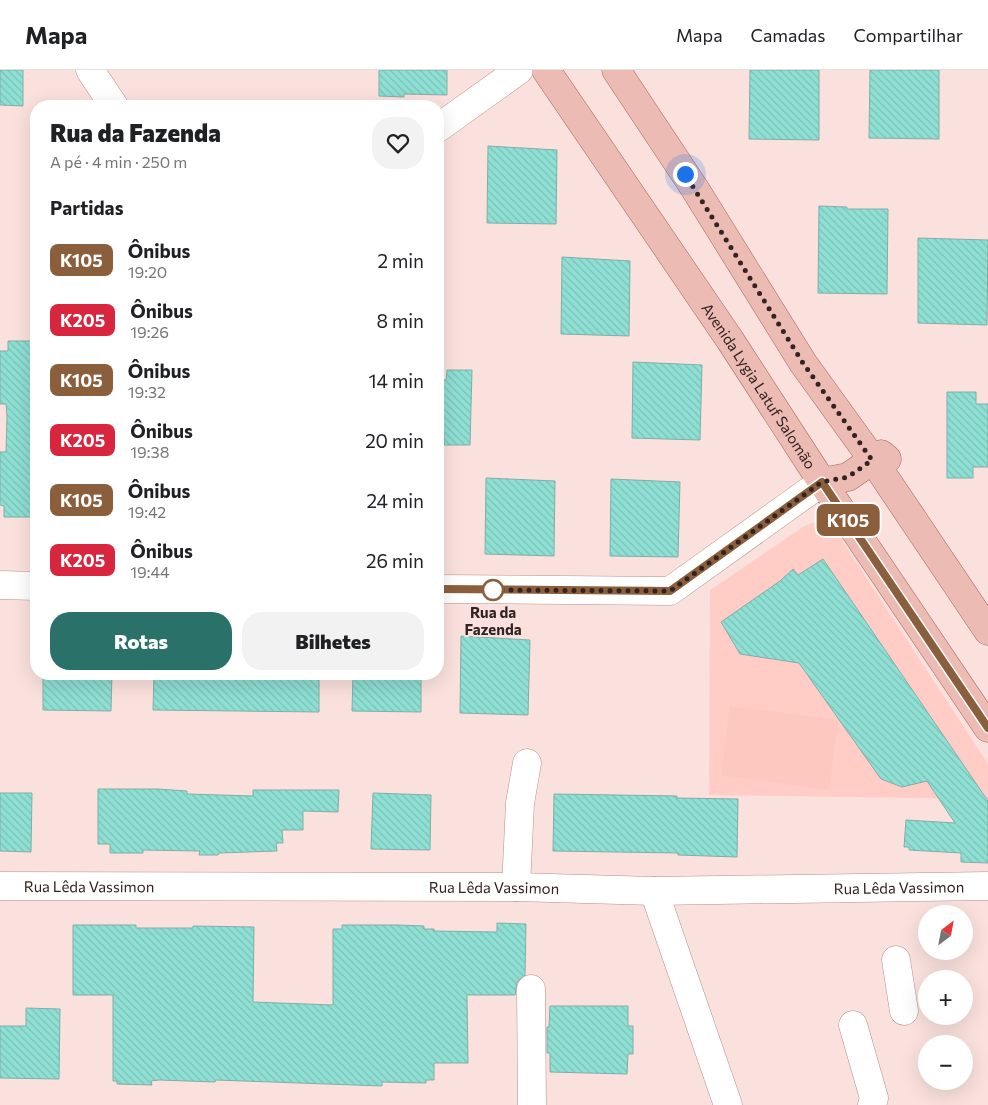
<!DOCTYPE html>
<html lang="pt">
<meta charset="utf-8">
<style>
:root{--surface:#fff;--page:#f2f2f2;--text:#202124;--muted:#757577;--line:#e0e0e0;--accent:#2a7169}
body{margin:0;font-family:Commissioner,sans-serif;background:var(--page);color:var(--text);height:100vh;display:flex;flex-direction:column;font-size:19px;white-space:nowrap}
*{box-sizing:border-box;margin:0}
p{font-size:16px;color:var(--muted)}
.icon{flex:none;width:28px;height:28px;fill:none;stroke:currentColor;stroke-width:2;stroke-linecap:round;stroke-linejoin:round}
.map{position:relative;flex:1;overflow:hidden}
.sheet{position:absolute;left:30px;top:30px;width:414px;height:580px;display:flex;flex-direction:column;background:var(--surface);border-radius:20px;box-shadow:0 5px 20px #0002}
.sheet>*{flex:none}
.badge{padding:0 10px;border-radius:8px;font-size:18px;line-height:32px}
.needle{width:32px;rotate:32deg}
.fabs{position:absolute;left:918px;top:835px;display:grid;gap:10px}
.fabs a{display:grid;place-items:center;width:55px;height:55px;border-radius:50%;background:var(--surface);box-shadow:0 5px 20px #0002;font-size:25px}
.you{position:absolute;width:25px;height:25px;margin:-12px;border:4px solid #fff;border-radius:50%;background:#1a73e8;box-shadow:0 0 0 8px #1a73e833}
.map>.badge{position:absolute;translate:-50% -50%;box-shadow:0 0 0 2px #fff}
h2{padding:0 20px;font-size:19px;line-height:45px}
.round{display:grid;place-items:center;flex:none;width:52px;height:52px;border-radius:20px;background:var(--page)}
.overview{display:flex;align-items:center;justify-content:space-between;height:85px;padding:0 20px}
h1{font-size:24px;font-weight:800;line-height:38px}
.action{display:flex;gap:10px;margin-top:auto;padding:10px 20px}
.action a{flex:1;height:58px;border-radius:20px;background:var(--accent);color:#fff;font-size:20px;font-weight:800;line-height:58px;text-align:center}
.action a+a{background:var(--page);color:var(--text)}
ul{padding:0;list-style:none}
li{display:flex;align-items:center;gap:15px;height:60px;padding:0 20px}
li div{flex:1}
li b{display:block;font-size:19px}
li em{font-style:normal}
li .badge{min-width:55px;font-weight:700;text-align:center}
header{display:flex;align-items:center;gap:30px;box-sizing:border-box;height:70px;padding:0 25px;background:var(--surface);border-bottom:1px solid var(--line)}
header strong{font-size:24px}
nav{display:flex;gap:28px;margin-inline-start:auto;font-size:18px}
.map>svg:first-child{display:block}
</style>
<header>
<strong>Mapa</strong>
<nav><a>Mapa</a><a>Camadas</a><a>Compartilhar</a></nav>
</header>
<div class="map">
<svg width="988" height="1035" viewBox="0 0 988 1035">
<defs>
<pattern id="building-back-hatch" width="6" height="6" patternUnits="userSpaceOnUse" patternTransform="scale(1.25)"><rect width="6" height="6" fill="#8fe0d4"/><path d="M-1 5l2 2M0 0l6 6M5-1l2 2" fill="none" stroke="#7cc0b6"/></pattern>
</defs>
<rect width="100%" height="100%" fill="#fae1dd"/>
<path fill="#ffcdc6" d="M 812,453 L 824,453 L 834,460 L 841,469 L 988,694 L 988,729 L 709,725 L 710,520 L 803,457 Z"/>
<path fill="#fcc8c0" d="M 730,636 L 838,650 L 829,720 L 721,705 Z"/>
<g fill="url(#building-back-hatch)" stroke="#82aea7">
<path d="M 0,0 L 23,0 L 23,36 L 0,35 Z"/>
<path d="M 379,0 L 447,0 L 447,25 L 404,24 L 404,27 L 379,26 Z"/>
<path d="M 750,0 L 819,0 L 819,70 L 749,69 Z"/>
<path d="M 870,0 L 939,0 L 939,69 L 869,68 Z"/>
<path d="M 488,76 L 557,80 L 556,154 L 487,153 Z"/>
<path d="M 819,136 L 847,137 L 847,139 L 888,139 L 887,224 L 818,223 Z"/>
<path d="M 918,168 L 988,170 L 987,255 L 918,253 Z"/>
<path d="M 562,187 L 630,191 L 629,266 L 561,264 Z"/>
<path d="M 8,271 L 33,271 L 31,447 L 4,447 L 4,436 L 0,435 L 0,382 L 6,382 L 7,346 L 6,334 L 0,334 L 0,281 L 8,281 Z"/>
<path d="M 633,292 L 702,295 L 700,370 L 632,368 Z"/>
<path d="M 447,300 L 472,300 L 470,375 L 444,375 L 444,363 L 438,363 L 438,310 L 446,310 Z"/>
<path d="M 947,322 L 976,322 L 976,334 L 988,334 L 988,397 L 973,397 L 973,408 L 947,408 Z"/>
<path d="M 486,408 L 555,411 L 554,486 L 485,484 Z"/>
<path d="M 611,409 L 680,412 L 678,487 L 610,486 Z"/>
<path d="M 823,489 L 988,731 L 988,793 L 961,792 L 961,783 L 909,780 L 909,777 L 904,777 L 906,750 L 955,753 L 927,711 L 902,717 L 881,709 L 799,593 L 740,584 L 721,552 L 780,511 L 793,499 L 798,505 Z"/>
<path d="M 461,566 L 530,570 L 528,645 L 460,643 Z"/>
<path d="M 43,604 L 112,604 L 111,641 L 43,640 Z"/>
<path d="M 154,604 L 319,604 L 319,642 L 153,640 Z"/>
<path d="M 353,604 L 421,604 L 421,642 L 352,641 Z"/>
<path d="M 98,719 L 157,719 L 187,721 L 187,724 L 253,726 L 253,720 L 339,720 L 338,742 L 303,741 L 303,760 L 282,760 L 283,773 L 276,773 L 277,781 L 219,783 L 218,785 L 199,785 L 200,781 L 143,780 L 143,783 L 110,783 L 110,774 L 98,774 Z"/>
<path d="M 0,723 L 32,723 L 31,782 L 0,781 Z"/>
<path d="M 373,723 L 431,725 L 430,780 L 371,779 Z"/>
<path d="M 554,724 L 677,726 L 677,728 L 738,729 L 737,787 L 678,785 L 678,783 L 553,781 Z"/>
<path d="M 497,853 L 526,854 L 525,905 L 517,912 L 515,925 L 467,925 L 468,993 L 434,993 L 434,1010 L 426,1010 L 426,1013 L 382,1012 L 382,1016 L 216,1010 L 215,1012 L 159,1010 L 151,1011 L 152,1015 L 117,1014 L 117,1011 L 113,1011 L 113,925 L 73,925 L 73,855 L 136,855 L 136,858 L 193,858 L 193,856 L 254,857 L 253,932 L 333,935 L 333,859 L 342,859 L 342,855 L 397,855 L 424,856 L 424,859 L 434,859 L 434,861 L 497,862 Z"/>
<path d="M 550,936 L 628,936 L 628,956 L 633,956 L 633,984 L 628,984 L 627,1004 L 550,1002 L 550,983 L 547,983 L 547,957 L 549,957 Z"/>
<path d="M 26,938 L 60,939 L 59,1009 L 0,1008 L 0,956 L 26,956 Z"/>
</g>
<g fill="none" stroke-linecap="round" stroke-linejoin="round">
<defs>
<g id="minor">
<path d="M 90,0 L 114,36"/>
<path d="M 438,58 L 519,0"/>
<path d="M 0,515 L 36,516"/>
<path d="M 438,519 L 670,521 L 822,412"/>
<path id="s1" d="M 0,816 L 516,817 L 654,821 L 988,816"/>
<path d="M 516,817 L 520,733 L 527,693"/>
<path d="M 654,821 L 728,1035"/>
<path d="M 896,890 L 904,941"/>
<path d="M 531,919 L 532,1035"/>
<path d="M 853,955 L 874,1028 L 872,1035"/>
</g>
<g id="major">
<path id="s2" d="M 546,0 L 730,270 L 822,412 L 988,658"/>
<path d="M 616,0 L 695,119 L 803,293 L 873,390 L 988,561"/>
<path d="M 822,412 L 848,407 L 881,384 L 887,389"/>
</g>
</defs>
<use href="#minor" stroke="#b6908a" stroke-width="29"/>
<use href="#major" stroke="#a3685f" stroke-width="29"/>
<use href="#minor" stroke="#fff" stroke-width="28"/>
<use href="#major" stroke="#ecbbb3" stroke-width="28"/>
</g>
<g fill="none" stroke-linecap="round" stroke-linejoin="round">
<defs>
<path id="line" d="M 438,519 L 670,521 L 822,412 L 988,658"/>
</defs>
<use href="#line" stroke="#fff" stroke-width="11"/>
<use href="#line" stroke="#8b5e3c" stroke-width="8"/>
<path stroke="#332321" stroke-width="5" stroke-dasharray="0 9" d="M 493,520 L 670,521 L 822,412 L 848,407 L 872,390 L 803,293 L 685,104"/>
</g>
<circle fill="#fff" stroke="#8b5e3c" stroke-width="2.5" cx="493" cy="520" r="10"/>
<g text-anchor="middle" dominant-baseline="central" stroke-width="4" stroke-linejoin="round" paint-order="stroke">
<g font-size="15" fill="#332321" stroke="#fae1dd">
<text stroke="none"><textPath href="#s2" startOffset="381">Avenida Lygia Latuf Salomão</textPath></text>
<text stroke="none"><textPath href="#s1" startOffset="89">Rua Lêda Vassimon</textPath></text>
<text stroke="none"><textPath href="#s1" startOffset="899">Rua Lêda Vassimon</textPath></text>
<text stroke="none"><textPath href="#s1" startOffset="494">Rua Lêda Vassimon</textPath></text>
</g>
<g font-size="15" font-weight="bold" fill="#332321" stroke="#fae1dd">
<text x="493" y="542">Rua da<tspan x="493" dy="17">Fazenda</tspan></text>
</g>
</g>
</svg>
<div class="fabs">
<a><svg class="needle" viewBox="-14 -14 28 28"><path d="M0-13l5 13h-10z" fill="#e53935"/><path d="M0 13l5-13h-10z" fill="#757577"/></svg></a>
<a>+</a>
<a>−</a>
</div>
<div class="you" style="left:685px;top:104px"></div>
<b class="badge" style="left:848px;top:450px;background:#8b5e3c;color:#fff">K105</b>
<section class="sheet">
<div class="overview"><div><h1>Rua da Fazenda</h1><p>A pé · 4 min · 250 m</p></div><a class="round"><svg class="icon" aria-label="heart" viewBox="0 0 24 24"><path d="M12 20l-8-8c-3-5 5-10 8-4 3-6 11-1 8 4z"/></svg></a></div>
<h2>Partidas</h2>
<ul>
<li><span class="badge" style="background:#8b5e3c;color:#fff">K105</span><div><b>Ônibus</b><p>19:20</p></div><em>2 min</em></li>
<li><span class="badge" style="background:#d7263d;color:#fff">K205</span><div><b>Ônibus</b><p>19:26</p></div><em>8 min</em></li>
<li><span class="badge" style="background:#8b5e3c;color:#fff">K105</span><div><b>Ônibus</b><p>19:32</p></div><em>14 min</em></li>
<li><span class="badge" style="background:#d7263d;color:#fff">K205</span><div><b>Ônibus</b><p>19:38</p></div><em>20 min</em></li>
<li><span class="badge" style="background:#8b5e3c;color:#fff">K105</span><div><b>Ônibus</b><p>19:42</p></div><em>24 min</em></li>
<li><span class="badge" style="background:#d7263d;color:#fff">K205</span><div><b>Ônibus</b><p>19:44</p></div><em>26 min</em></li>
</ul>
<div class="action"><a>Rotas</a><a>Bilhetes</a></div>
</section>
</div>
